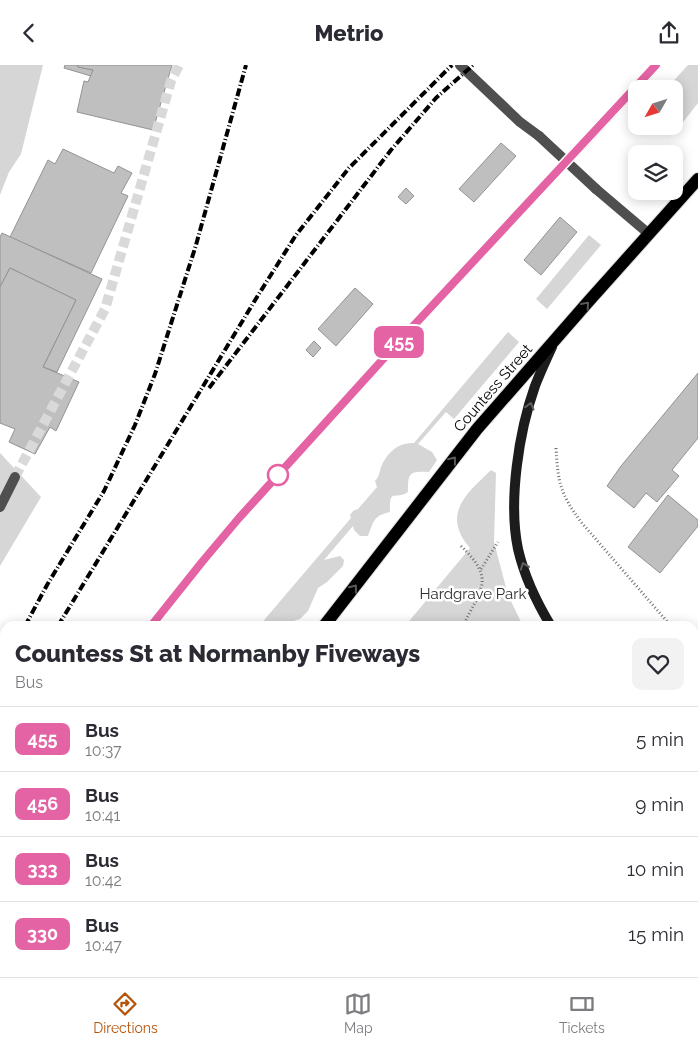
<!DOCTYPE html>
<style>
:root{--surface:#fff;--page:#f2f2f3;--text:#2b2b33;--muted:#7c7c81;--line:#e1e1e2;--accent:#b45309}
body{margin:0;font-family:Raleway,sans-serif;background:var(--page);color:var(--text);height:100vh;display:flex;flex-direction:column;font-size:19px;white-space:nowrap}
*{box-sizing:border-box;margin:0}
p{font-size:16px;color:var(--muted)}
.icon{flex:none;width:28px;height:28px;fill:none;stroke:currentColor;stroke-width:2;stroke-linecap:round;stroke-linejoin:round}
.map{position:relative;flex:1;overflow:hidden}
.details{position:absolute;left:0px;top:556px;width:699px;height:356px;display:flex;flex-direction:column;background:var(--surface);border-radius:15px 15px 0 0;box-shadow:0 2px 12px #0003}
.details>*{flex:none}
.badge{padding:0 10px;border-radius:8px;font-size:18px;line-height:32px}
.needle{width:32px;rotate:231deg}
.tools{position:absolute;left:628px;top:15px;display:grid;gap:10px}
.tools a{display:grid;place-items:center;width:55px;height:55px;border-radius:10px;background:var(--surface);box-shadow:0 2px 12px #0003;font-size:25px}
.map>.badge{position:absolute;translate:-50% -50%;box-shadow:0 0 0 2px #fff}
.round{display:grid;place-items:center;flex:none;width:52px;height:52px;border-radius:10px;background:var(--page)}
.summary{display:flex;align-items:center;justify-content:space-between;height:85px;padding:0 15px}
h1{font-size:24px;font-weight:800;line-height:38px}
ul{padding:0;list-style:none}
li{display:flex;align-items:center;gap:15px;height:65px;padding:0 15px;border-top:1px solid var(--line)}
li div{flex:1}
li b{display:block;font-size:19px}
li em{font-style:normal}
li .badge{min-width:55px;font-weight:700;text-align:center}
header{display:flex;justify-content:space-between;align-items:center;height:65px;padding:0 15px;background:var(--surface);font-size:22px;font-weight:800}
.dock{display:flex;justify-content:space-around;align-items:center;height:70px;border-top:1px solid var(--line);background:var(--surface);font-size:14px;color:var(--muted)}
.dock a{display:grid;justify-items:center;gap:2px}
.dock .active{color:var(--accent)}
.map>svg:first-child{display:block}
</style>
<header><svg class="icon" aria-label="back" viewBox="0 0 24 24"><path d="M15 5l-7 7 7 7"/></svg>Metrio<svg class="icon" aria-label="share" viewBox="0 0 24 24"><path d="M12 15V3M7 8l5-5 5 5M5 13v7h14v-7"/></svg></header>
<div class="map">
<svg width="698" height="912" viewBox="0 0 698 912">
<rect width="100%" height="100%" fill="#fff"/>
<g fill="#d6d6d6">
<path d="M 0,0 L 43,0 L 21,89 L 9,107 L 0,130 Z"/>
<path d="M 688,0 L 698,0 L 698,38 L 680,61 L 674,56 L 674,24 L 666,24 Z"/>
<path d="M 589,170 L 601,180 L 547,244 L 536,234 Z"/>
<path d="M 508,267 L 519,277 L 454,354 L 446,347 L 418,379 L 432,387 L 437,395 L 429,407 C 409,406 408,408 408,427 C 396,436 389,421 390,447 C 373,451 374,456 368,471 L 360,471 L 354,465 L 353,461 L 324,495 L 340,491 L 344,495 L 343,501 L 327,517 L 318,523 L 308,546 L 300,554 L 287,558 L 284,561 L 259,561 L 351,453 L 350,450 L 353,446 L 358,444 L 377,422 L 375,416 C 380,410 379,408 381,402 C 387,387 399,377 414,378 Z"/>
<path d="M 0,388 L 41,432 L 0,501 Z"/>
<path d="M 491,405 L 496,408 L 494,477 L 508,530 L 523,561 L 405,561 L 470,483 C 467,479 463,475 461,470 C 447,442 473,423 491,405 Z"/>
<path d="M 5,802 L 5,875 L 0,881 L 0,809 Z"/>
<path d="M 117,908 L 369,908 L 363,912 L 113,912 Z"/>
</g>
<g fill="#bfbfbf" stroke="#939393">
<path d="M 65,0 L 78,0 L 78,2 L 93,5 L 91,11 L 64,3 Z"/>
<path d="M 78,0 L 172,0 L 153,65 L 77,47 L 84,16 L 88,17 L 93,5 L 78,2 Z"/>
<path d="M 501,78 L 516,91 L 474,137 L 459,124 Z"/>
<path d="M 63,84 L 114,108 L 118,101 L 132,108 L 121,128 L 128,131 L 91,208 L 10,172 L 48,95 L 55,99 Z"/>
<path d="M 406,123 L 414,131 L 406,139 L 398,132 Z"/>
<path d="M 560,152 L 577,167 L 541,210 L 524,195 Z"/>
<path d="M 2,168 L 102,214 L 57,307 L 43,302 L 76,235 L 10,203 L 0,222 L 0,172 Z"/>
<path d="M 10,203 L 76,235 L 43,302 L 79,317 L 56,366 L 50,362 L 35,389 L 9,377 L 15,364 L 0,358 L 0,222 Z"/>
<path d="M 355,223 L 373,239 L 336,281 L 318,264 Z"/>
<path d="M 314,276 L 321,283 L 313,292 L 306,285 Z"/>
<path d="M 698,308 L 698,373 L 672,405 L 679,411 L 657,437 L 646,428 L 634,443 L 607,421 L 621,401 Z"/>
<path d="M 668,430 L 698,455 L 698,461 L 660,508 L 628,482 Z"/>
<path d="M 698,760 L 698,776 L 694,769 L 694,762 Z"/>
<path d="M 493,908 L 588,908 L 582,912 L 487,912 Z"/>
<path d="M 634,908 L 652,908 L 647,912 L 637,912 Z"/>
</g>
<g fill="none" stroke-linecap="round" stroke-linejoin="round">
<path stroke="#d9d9d9" stroke-width="10" stroke-dasharray="10 5" stroke-linecap="butt" d="M 15,412 L 105,244 L 171,16 L 179,0"/>
<defs>
<g id="primary">
<path d="M 324,561 L 477,364 L 588,237 L 698,114"/>
<path d="M 694,690 L 698,686"/>
<path d="M 43,912 L 46,908"/>
<path d="M 424,912 L 430,908"/>
</g>
</defs>
<use href="#primary" stroke="#dbdbdb" stroke-width="14"/>
<g stroke="#717171" stroke-width="3" stroke-dasharray="1 2.5" stroke-linecap="butt">
<path d="M 556,383 C 558,418 560,428 581,457 L 671,561"/>
<path d="M 461,481 C 496,515 481,523 463,561"/>
<path d="M 481,504 L 498,477"/>
<path d="M 694,587 L 698,592"/>
<path d="M 168,912 L 171,908"/>
<path d="M 280,912 L 282,908"/>
</g>
<g stroke="#4f4f4f" stroke-width="10">
<path d="M 460,0 L 520,57 L 539,71"/>
<path d="M 581,81 L 656,0"/>
<path d="M 596,124 L 649,169"/>
</g>
<g stroke="#4f4f4f" stroke-width="10">
<path d="M 0,442 L 15,412"/>
<path d="M 694,834 L 698,842"/>
<path d="M 444,908 L 446,912"/>
</g>
<g stroke="#1c1c1c" stroke-width="10">
<path d="M 551,561 C 537,538 524,510 518,484 C 508,436 519,366 535,321 C 540,308 546,295 552,282"/>
<path d="M 694,647 L 698,647"/>
</g>
<use href="#primary" stroke="#000" stroke-width="12"/>
<g stroke="#000" stroke-width="4" stroke-dasharray="8 2.5 1 2.5" stroke-linecap="butt">
<path d="M 209,323 L 391,85 L 436,33 L 473,0"/>
<path d="M 25,561 L 47,520 L 104,426 L 135,360 L 155,309 L 196,180 L 246,0"/>
<path d="M 58,561 L 257,232 L 296,170 L 349,103 L 452,0"/>
<path d="M 0,611 L 5,601"/>
<path d="M 0,657 L 5,649"/>
</g>
<path stroke="#4f4f4f" stroke-width="10" d="M 539,71 L 596,124"/>
</g>
<defs><path id="oneway-chevron" d="M-2-3.5L2.5 0L-2 3.5" fill="none" stroke-width="1.6" stroke-linecap="round" stroke-linejoin="round" transform="scale(1.25)"/></defs>
<g stroke="#595959">
<use href="#oneway-chevron" transform="translate(586 240) rotate(-49)"/>
<use href="#oneway-chevron" transform="translate(453 395) rotate(-52)"/>
<use href="#oneway-chevron" transform="translate(354 523) rotate(-52)"/>
</g>
<g stroke="#606060">
<use href="#oneway-chevron" transform="translate(530 341) rotate(-75)"/>
<use href="#oneway-chevron" transform="translate(524 501) rotate(-109)"/>
</g>
<g fill="none" stroke-linecap="round" stroke-linejoin="round">
<defs>
<path id="line" d="M 151,561 L 202,497 L 239,453 L 404,271 L 656,0"/>
</defs>
<use href="#line" stroke="#fff" stroke-width="11"/>
<use href="#line" stroke="#e463a4" stroke-width="8"/>
</g>
<circle fill="#fff" stroke="#e463a4" stroke-width="2.5" cx="278" cy="410" r="10"/>
<g text-anchor="middle" dominant-baseline="central" stroke-width="5" stroke-linejoin="round" paint-order="stroke">
<g font-size="15" fill="#000" stroke="#fff">
<text transform="translate(493 323) rotate(-49)">Countess Street</text>
</g>
<g font-size="15" fill="#2d2d2d" stroke="#fff">
<text x="473" y="529">Hardgrave Park</text>
</g>
</g>
</svg>
<div class="tools">
<a><svg class="needle" viewBox="-14 -14 28 28"><path d="M0-13l5 13h-10z" fill="#e53935"/><path d="M0 13l5-13h-10z" fill="#7c7c81"/></svg></a>
<a><svg class="icon" aria-label="layers" viewBox="0 0 24 24"><path d="M12 4l9 5-9 5-9-5zM3 14l9 5 9-5"/></svg></a>
</div>
<b class="badge" style="left:399px;top:277px;background:#e463a4;color:#fff">455</b>
<section class="details">
<div class="summary"><div><h1>Countess St at Normanby Fiveways</h1><p>Bus</p></div><a class="round"><svg class="icon" aria-label="heart" viewBox="0 0 24 24"><path d="M12 20l-8-8c-3-5 5-10 8-4 3-6 11-1 8 4z"/></svg></a></div>
<ul>
<li><span class="badge" style="background:#e463a4;color:#fff">455</span><div><b>Bus</b><p>10:37</p></div><em>5 min</em></li>
<li><span class="badge" style="background:#e463a4;color:#fff">456</span><div><b>Bus</b><p>10:41</p></div><em>9 min</em></li>
<li><span class="badge" style="background:#e463a4;color:#fff">333</span><div><b>Bus</b><p>10:42</p></div><em>10 min</em></li>
<li><span class="badge" style="background:#e463a4;color:#fff">330</span><div><b>Bus</b><p>10:47</p></div><em>15 min</em></li>
</ul>
</section>
</div>
<nav class="dock">
<a class="active"><svg class="icon" aria-label="directions" viewBox="0 0 24 24"><path d="M12 3l9 9-9 9-9-9zM9 14v-3h6M13 9l2 2-2 2"/></svg>Directions</a>
<a><svg class="icon" aria-label="map" viewBox="0 0 24 24"><path d="M3 6l6-2 6 2 6-2v14l-6 2-6-2-6 2zM9 4v14M15 6v14"/></svg>Map</a>
<a><svg class="icon" aria-label="tickets" viewBox="0 0 24 24"><path d="M3 7h18v10H3zM15 7v10"/></svg>Tickets</a>
</nav>
